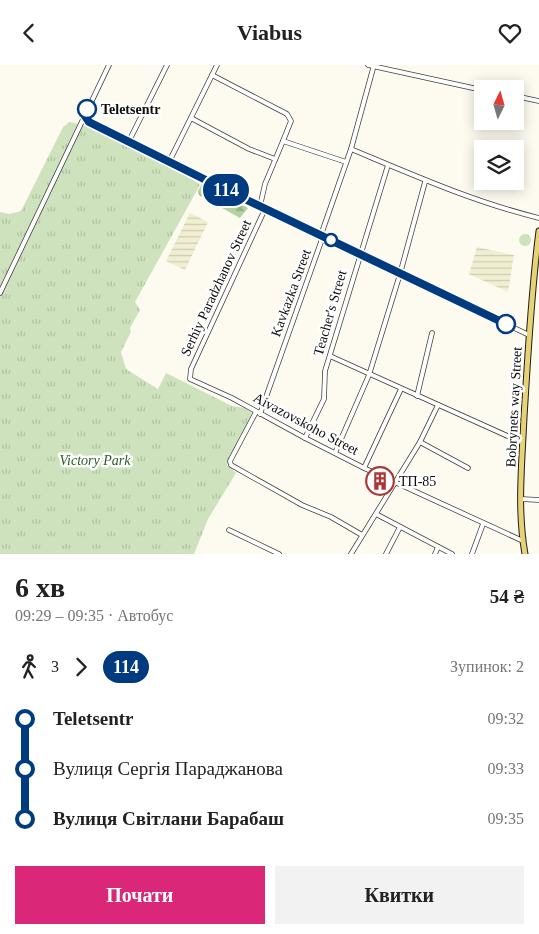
<!DOCTYPE html>
<html lang="uk">
<meta charset="utf-8">
<style>
:root{--surface:#fff;--page:#f2f2f2;--text:#222;--muted:#767676;--accent:#db2777}
body{margin:0;font-family:"Times New Roman",serif;background:var(--page);color:var(--text);height:100vh;display:flex;flex-direction:column;font-size:19px;white-space:nowrap}
*{box-sizing:border-box;margin:0}
p{font-size:16px;color:var(--muted)}
.icon{flex:none;width:28px;height:28px;fill:none;stroke:currentColor;stroke-width:2;stroke-linecap:round;stroke-linejoin:round}
.map{position:relative;height:489px;overflow:hidden}
.side{display:flex;flex-direction:column;background:var(--surface);flex:1}
.side>*{flex:none}
.badge{padding:0 10px;border-radius:16px;font-size:18px;line-height:32px}
.needle{width:32px;rotate:5deg}
.fabs{position:absolute;left:474px;top:15px;display:grid;gap:10px}
.fabs a{display:grid;place-items:center;width:50px;height:50px;border-radius:0px;background:var(--surface);box-shadow:0 2px 12px #0003;font-size:25px}
.map>.badge{position:absolute;translate:-50% -50%;box-shadow:0 0 0 2px #fff}
.legs{display:flex;align-items:center;gap:8px;height:55px;padding:0 15px;font-size:16px}
.legs p{margin-inline-start:auto}
.summary{display:flex;align-items:center;justify-content:space-between;height:85px;padding:0 15px}
h1{font-size:28px;font-weight:800;line-height:38px}
.primary-button{display:flex;gap:10px;margin-top:auto;padding:10px 15px}
.primary-button a{flex:1;height:58px;border-radius:0px;background:var(--accent);color:#fff;font-size:20px;font-weight:800;line-height:58px;text-align:center}
.primary-button a+a{background:var(--page);color:var(--text)}
ul{padding:0 15px;list-style:none}
li{display:flex;align-items:center;gap:18px;height:50px;font-size:19px}
li i{display:grid;place-items:center;width:8px;height:100%;margin:0 6px;background:currentColor}
li i::after{content:'';width:12px;height:12px;margin:-6px;border:4px solid;border-radius:50%;background:var(--surface)}
li p{margin-inline-start:auto}
li:first-child i{background:linear-gradient(#0000 50%,currentColor 0)}
li:last-child i{background:linear-gradient(currentColor 50%,#0000 0)}
header{display:flex;justify-content:space-between;align-items:center;height:65px;padding:0 15px;background:var(--surface);font-size:22px;font-weight:800}
.map>svg:first-child{display:block}
</style>
<header><svg class="icon" aria-label="back" viewBox="0 0 24 24"><path d="M15 5l-7 7 7 7"/></svg>Viabus<svg class="icon" aria-label="heart" viewBox="0 0 24 24"><path d="M12 20l-8-8c-3-5 5-10 8-4 3-6 11-1 8 4z"/></svg></header>
<div class="map">
<svg width="539" height="489" viewBox="0 0 539 489">
<defs>
<pattern id="farmland-rules" width="6" height="5" patternUnits="userSpaceOnUse" patternTransform="scale(1.25)"><rect width="6" height="5" fill="#f0efd2"/><path d="M0 2.5h6" fill="none" stroke="#cdccb3"/></pattern>
<pattern id="forest-firs" width="22" height="20" patternUnits="userSpaceOnUse" patternTransform="scale(1.25)"><rect width="22" height="20" fill="#b2d29e"/><path d="M5 1l3.5 6h-7zM16 11l3.5 6h-7z" fill="#98b387"/></pattern>
<pattern id="park-tufts" width="24" height="20" patternUnits="userSpaceOnUse" patternTransform="scale(1.25)"><rect width="24" height="20" fill="#cee3bd"/><path d="M3 7l-1-3M5 7V3M7 7l1-3M15 17l-1-3M17 17v-4M19 17l1-3" fill="none" stroke="#b0c2a1"/></pattern>
</defs>
<rect width="100%" height="100%" fill="#fdfbef"/>
<g fill="url(#farmland-rules)">
<path d="M 190,148 L 208,157 L 185,205 L 166,196 Z"/>
<path d="M 477,182 L 514,190 L 508,227 L 469,209 Z"/>
</g>
<path fill="url(#forest-firs)" d="M 202,119 L 248,143 L 240,153 L 199,130 L 198,126 Z"/>
<g fill="url(#park-tufts)">
<path d="M 70,57 C 100,63 177,99 200,120 L 135,237 L 140,245 L 130,263 L 131,267 L 121,287 L 126,304 L 158,324 L 166,308 L 232,341 L 245,343 L 252,348 L 227,400 L 236,408 L 208,454 L 194,489 L 0,489 L 0,147 L 9,149 L 21,146 L 63,62 Z"/>
<circle cx="525" cy="175" r="6"/>
</g>
<g fill="none" stroke-linecap="round" stroke-linejoin="round">
<defs>
<g id="minor">
<path d="M 368,0 L 482,25"/>
<path d="M 212,10 L 287,49 L 291,56 L 283,76 L 346,97"/>
<path d="M 515,31 L 539,36"/>
<path d="M 85,51 L 89,57 L 228,126 L 529,270"/>
<path d="M 191,53 L 249,84 L 275,94"/>
<path d="M 129,76 L 167,0"/>
<path d="M 351,84 C 413,110 474,137 539,153"/>
<path d="M 169,97 L 217,0"/>
<path d="M 260,141 L 265,119 L 283,76"/>
<path d="M 265,144 L 191,304 L 190,314 L 232,333 L 305,373 L 364,403 L 523,476"/>
<path d="M 0,228 L 109,0"/>
<path d="M 330,291 L 523,378"/>
<path d="M 417,331 L 432,268"/>
<path d="M 256,347 L 230,396 L 231,400 L 302,440 L 331,452 L 362,470"/>
<path d="M 260,349 L 321,177 L 322,167 L 351,84 L 374,0"/>
<path d="M 305,373 L 324,334 L 325,306 L 388,100"/>
<path d="M 420,377 L 468,403"/>
<path d="M 335,388 L 369,310 L 400,209 L 425,117"/>
<path d="M 364,403 L 401,324"/>
<path d="M 521,434 L 539,435"/>
<path d="M 376,449 L 452,489"/>
<path d="M 229,465 L 279,489"/>
<path d="M 351,489 L 420,377 L 438,340"/>
<path d="M 386,489 L 400,462"/>
<path d="M 435,489 L 438,482"/>
<path d="M 472,489 L 483,459"/>
</g>
<path id="major" d="M 525,489 C 517,444 522,398 524,352 C 528,290 531,228 539,166"/>
</defs>
<use href="#minor" stroke="#404040" stroke-width="5.5"/>
<use href="#major" stroke="#1e1e1e" stroke-width="7"/>
<use href="#minor" stroke="#fff" stroke-width="4"/>
<use href="#major" stroke="#e7d275" stroke-width="5"/>
</g>
<g fill="none" stroke-linecap="round" stroke-linejoin="round">
<defs>
<path id="line-1" d="M 87,44 L 85,51 L 89,57 L 228,126 L 506,259"/>
</defs>
<use href="#line-1" stroke="#fff" stroke-width="11"/>
<use href="#line-1" stroke="#003b80" stroke-width="8"/>
</g>
<defs>
<symbol id="building-ring" viewBox="-11 -11 22 22"><circle r="9.5" fill="#fff" stroke="#ab3837" stroke-width="1.5"/><path d="M-4-6H4V6H1V3H-1V6H-4ZM-2.5-4.3h1.7v1.8h-1.7ZM.8-4.3h1.7v1.8H.8ZM-2.5-1h1.7V.8h-1.7ZM.8-1h1.7V.8H.8Z" fill="#ab3837"/></symbol>
</defs>
<g fill-rule="evenodd">
<use href="#building-ring" x="364" y="400" width="32" height="32"/>
</g>
<g fill="#fff" stroke="#003b80" stroke-width="2.5">
<circle cx="87" cy="44" r="9"/>
<circle cx="331" cy="175" r="6"/>
<circle cx="506" cy="259" r="9"/>
</g>
<g text-anchor="middle" dominant-baseline="central" stroke-width="5" stroke-linejoin="round" paint-order="stroke">
<g font-size="14" font-weight="bold" fill="#0d0d0d" stroke="#fff" text-anchor="start">
<text x="101" y="44">Teletsentr</text>
</g>
<g font-size="14" fill="#0d0d0d" stroke="#fff">
<text transform="translate(216 223) rotate(-65)">Serhiy Paradzhanov Street</text>
<text transform="translate(291 228) rotate(-70)">Kavkazka Street</text>
<text transform="translate(330 248) rotate(-74)">Teacher's Street</text>
<text transform="translate(514 342) rotate(-87)">Bobrynets way Street</text>
<text transform="translate(306 359) rotate(28)">Aivazovskoho Street</text>
</g>
<g font-size="14" font-style="italic" fill="#2d5c26" stroke="#fff">
<text x="95" y="395">Victory Park</text>
</g>
<g font-size="14" fill="#0d0d0d" stroke="#fff" text-anchor="start">
<text x="399" y="416">ТП-85</text>
</g>
</g>
</svg>
<div class="fabs">
<a><svg class="needle" viewBox="-14 -14 28 28"><path d="M0-13l5 13h-10z" fill="#e53935"/><path d="M0 13l5-13h-10z" fill="#767676"/></svg></a>
<a><svg class="icon" aria-label="layers" viewBox="0 0 24 24"><path d="M12 4l9 5-9 5-9-5zM3 14l9 5 9-5"/></svg></a>
</div>
<b class="badge" style="left:226px;top:125px;background:#003b80;color:#fff">114</b>
</div>
<section class="side">
<div class="summary"><div><h1>6 хв</h1><p>09:29 – 09:35 · Автобус</p></div><b>54 ₴</b></div>
<div class="legs"><svg class="icon" aria-label="walk" viewBox="0 0 24 24"><circle cx="13" cy="4" r="2"/><path d="M13 8l-2 6 4 7M11 14l-3 7M7 12l3-4h3l4 4"/></svg>3<svg class="icon" aria-label="forward" viewBox="0 0 24 24"><path d="M9 5l7 7-7 7"/></svg><b class="badge" style="background:#003b80;color:#fff">114</b><p>Зупинок: 2</p></div>
<ul>
<li><i style="color:#003b80"></i><b>Teletsentr</b><p>09:32</p></li>
<li><i style="color:#003b80"></i><span>Вулиця Сергія Параджанова</span><p>09:33</p></li>
<li><i style="color:#003b80"></i><b>Вулиця Світлани Барабаш</b><p>09:35</p></li>
</ul>
<div class="primary-button"><a>Почати</a><a>Квитки</a></div>
</section>
